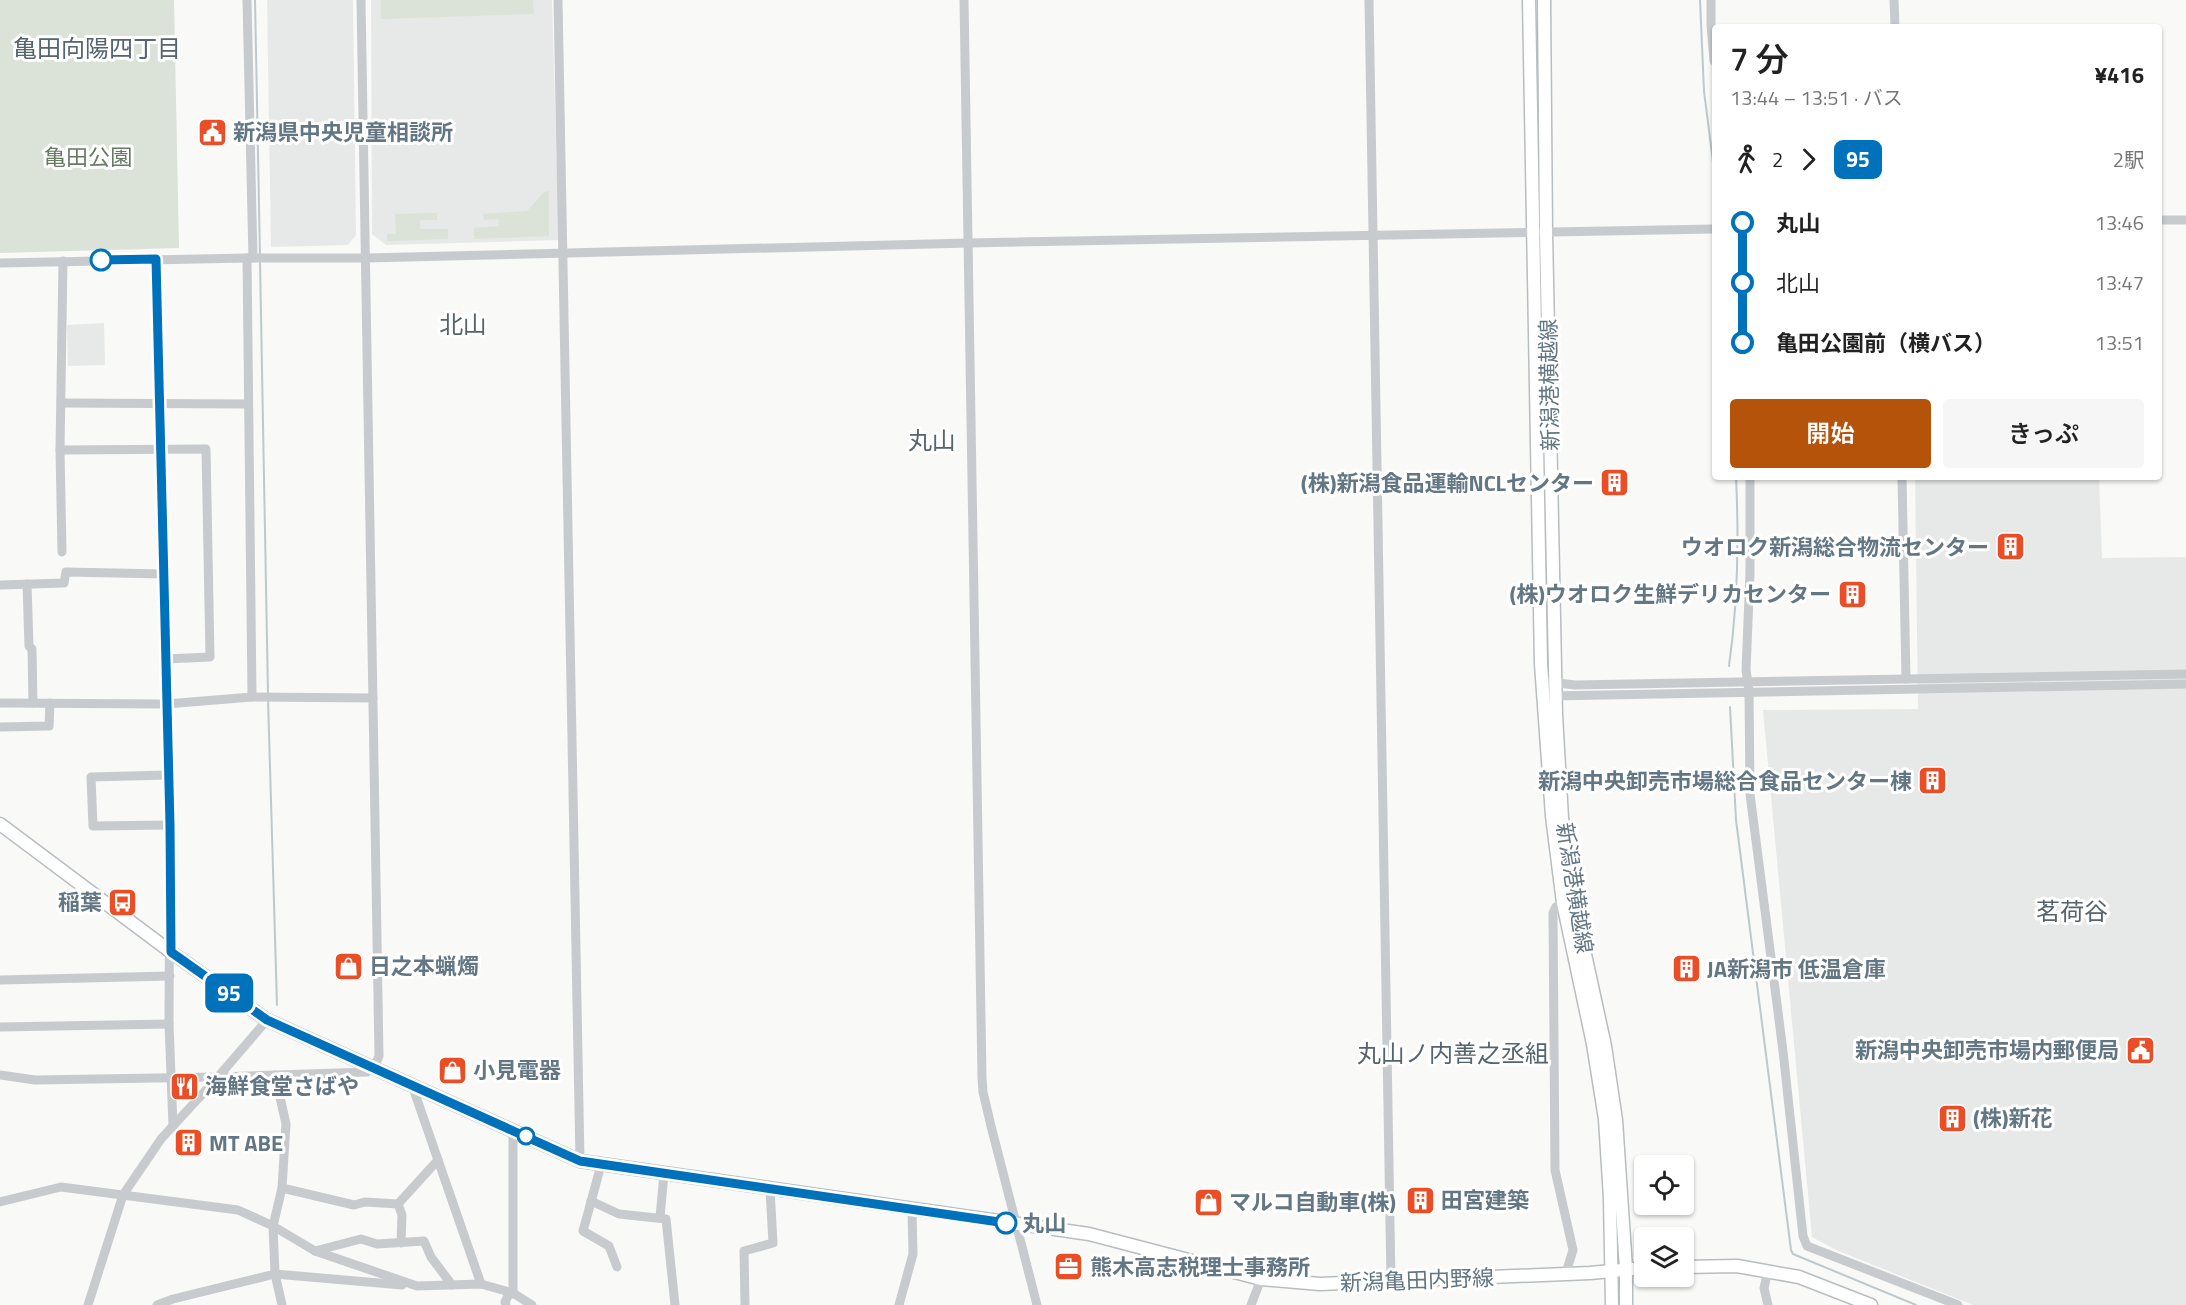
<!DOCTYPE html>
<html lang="ja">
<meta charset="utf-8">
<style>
:root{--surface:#fff;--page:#f6f6f6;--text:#222;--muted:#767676;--accent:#b45309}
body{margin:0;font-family:"Titillium Web","Noto Sans JP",sans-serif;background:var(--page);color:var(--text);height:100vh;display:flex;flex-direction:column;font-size:22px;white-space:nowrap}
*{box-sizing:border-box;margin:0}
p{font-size:20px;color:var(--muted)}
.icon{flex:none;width:33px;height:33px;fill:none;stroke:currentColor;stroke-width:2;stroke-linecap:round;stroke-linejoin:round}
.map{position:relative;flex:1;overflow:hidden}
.panel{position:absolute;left:1712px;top:24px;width:450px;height:456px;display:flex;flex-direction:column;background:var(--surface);border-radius:6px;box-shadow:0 2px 4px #0004}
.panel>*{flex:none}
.badge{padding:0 12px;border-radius:9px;font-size:21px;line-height:39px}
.fabs{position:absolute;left:1634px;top:1155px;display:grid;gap:12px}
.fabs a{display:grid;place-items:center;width:60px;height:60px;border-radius:6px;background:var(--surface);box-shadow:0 2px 4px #0004;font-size:30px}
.map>.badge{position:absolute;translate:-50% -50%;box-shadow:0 0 0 3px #fff}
.legs{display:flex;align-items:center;gap:9px;height:66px;padding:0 18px;font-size:20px}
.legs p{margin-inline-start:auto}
.headline{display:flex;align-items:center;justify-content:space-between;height:102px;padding:0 18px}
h1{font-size:33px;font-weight:600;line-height:45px}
.cta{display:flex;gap:12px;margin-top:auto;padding:12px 18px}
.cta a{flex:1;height:69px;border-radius:6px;background:var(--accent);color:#fff;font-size:24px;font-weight:600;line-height:69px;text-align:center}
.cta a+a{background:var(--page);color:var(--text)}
ul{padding:0 18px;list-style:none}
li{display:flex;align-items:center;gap:21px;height:60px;font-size:22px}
li i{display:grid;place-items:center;width:9px;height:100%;margin:0 8px;background:currentColor}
li i::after{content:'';width:15px;height:15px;margin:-8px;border:4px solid;border-radius:50%;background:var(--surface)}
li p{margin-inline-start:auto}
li:first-child i{background:linear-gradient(#0000 50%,currentColor 0)}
li:last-child i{background:linear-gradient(currentColor 50%,#0000 0)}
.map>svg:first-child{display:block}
</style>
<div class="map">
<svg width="2186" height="1305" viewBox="0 0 2186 1305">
<rect width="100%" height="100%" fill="#f9f9f7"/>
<g fill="#e7e8e8">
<path d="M 267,0 L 353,0 L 356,235 L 348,245 L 271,247 Z"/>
<path d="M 371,0 L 552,0 L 559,240 L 386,245 L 372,234 Z"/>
<path d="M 104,323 L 105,365 L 68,366 L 67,325 Z"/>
<path d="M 1915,477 L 2099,477 L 2102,558 L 2186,557 L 2186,1305 L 1973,1305 L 1836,1250 L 1812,1237 L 1763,710 L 1918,709 Z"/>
</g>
<g fill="#dbe2d8">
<path d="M 0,0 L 174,0 L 179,248 L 0,253 Z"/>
<path d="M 381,0 L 533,0 L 534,14 L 381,19 Z"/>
<path d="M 549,191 L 549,236 L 474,239 L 474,228 L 498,226 L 499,219 L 484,220 L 483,214 L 527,211 L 544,192 Z"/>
<path d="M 437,213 L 437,220 L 420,220 L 420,229 L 448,229 L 448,239 L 387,241 L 387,234 L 396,234 L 395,214 Z"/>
</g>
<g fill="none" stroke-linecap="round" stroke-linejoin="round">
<g stroke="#bdc9cd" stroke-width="2">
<path d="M 255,0 L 260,256"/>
<path d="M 1700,0 L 1704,91 L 1714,170"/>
<path d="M 260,261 L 268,694"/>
<path d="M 1729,666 C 1738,603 1739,540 1736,477"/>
<path d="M 268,699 L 277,1005"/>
<path d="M 1730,707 L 1736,820 L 1791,1250 L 1793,1254 L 1916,1305"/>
</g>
<defs>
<g id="major">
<path d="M 1529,0 L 1541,664 L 1552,816 L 1563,903 L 1593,1044 L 1605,1119 L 1610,1198 L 1612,1305"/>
<path d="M 1544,0 L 1546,233 L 1556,715 L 1562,818 L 1573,899 L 1605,1046 L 1616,1120 L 1626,1268 L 1626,1305"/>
<path d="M 0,824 L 171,952 L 267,1020 L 580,1161 L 1089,1234 L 1261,1279 L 1320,1284 L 1590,1273 L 1644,1268"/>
<path d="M 1683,1267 L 1737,1266 L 1799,1277 L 1871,1305"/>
</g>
</defs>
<use href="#major" stroke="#b8bdc0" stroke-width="15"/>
<g stroke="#c7cbce" stroke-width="9">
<path d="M 247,0 L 253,258"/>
<path d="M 558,0 L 580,1161"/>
<path d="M 964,0 L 982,1078 L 983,1092 L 991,1126 L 1037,1305"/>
<path d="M 1369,0 L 1391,1282"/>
<path d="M 1711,0 L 1711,25 L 1714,61"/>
<path d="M 1894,0 L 1895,27"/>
<path d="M 2158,220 L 2186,220"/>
<path d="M 247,258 L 252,697"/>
<path d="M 156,259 L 161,403 L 166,704 L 170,825 L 169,1024 L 173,1126"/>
<path d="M 63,261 L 60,450 L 206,449 L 210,657 L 166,659"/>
<path d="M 0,263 L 247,258 L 366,258 L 969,243 L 1714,229"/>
<path d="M 61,403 L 248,404"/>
<path d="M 60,450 L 62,552"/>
<path d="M 1750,477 L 1750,573 L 1746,670 L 1749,691 L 1750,794 L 1783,1051 L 1803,1236 L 1807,1246 L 1958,1305"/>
<path d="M 1902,477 L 1906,679"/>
<path d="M 27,584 L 29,646 L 32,649 L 33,703"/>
<path d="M 0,585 L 64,583 L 66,572 L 164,574"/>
<path d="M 1549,682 L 1575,685 L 2186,674"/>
<path d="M 1550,696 L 2186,684"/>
<path d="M 0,703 L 166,704 L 252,697 L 373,698"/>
<path d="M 0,727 L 49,726 L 50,703"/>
<path d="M 168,775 L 91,777 L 93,826 L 170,825"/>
<path d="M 1563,903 L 1556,907 L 1553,913 L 1555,1170 L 1573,1250 L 1566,1273"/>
<path d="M 0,980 L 170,976"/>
<path d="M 0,1027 L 169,1024"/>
<path d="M 0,1075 L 35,1080 L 218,1077 L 367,1072 L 374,1068 L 379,1056 L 361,0"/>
<path d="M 275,1075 L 286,1124 L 282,1188 L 273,1226 L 275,1274 L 282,1305"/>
<path d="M 412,1085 L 481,1284"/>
<path d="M 601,1165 L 583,1231 L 609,1246 L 617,1267"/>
<path d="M 282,1188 L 354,1205 L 365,1202 L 398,1204 L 402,1215 L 401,1243"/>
<path d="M 591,1201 L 619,1214 L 666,1219 L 675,1305"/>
<path d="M 0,1202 L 61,1187 L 238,1210 L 273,1226 L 315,1251 L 417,1286 L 481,1284 L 513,1293 L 532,1305"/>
<path d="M 398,1204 L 438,1160"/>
<path d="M 660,1217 L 664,1174"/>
<path d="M 315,1251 L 361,1239 L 377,1244 L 424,1241 L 431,1257 L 452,1285"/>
<path d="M 88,1305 L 123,1195 L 161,1139 L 218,1077 L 267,1020"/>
<path d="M 157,1305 L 173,1299 L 275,1274 L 402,1285"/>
<path d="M 506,1305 L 505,1302 L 508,1296 L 513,1293 L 513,1130"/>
<path d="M 745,1305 L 744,1251 L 773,1243 L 770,1189"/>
<path d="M 899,1305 L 913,1254 L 912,1210"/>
<path d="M 1251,1305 L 1261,1279"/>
<path d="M 1768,1305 L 1764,1288 L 1768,1271"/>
</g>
<use href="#major" stroke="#fff" stroke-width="12"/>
</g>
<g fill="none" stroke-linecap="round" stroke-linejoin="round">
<defs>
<path id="line-1" d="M 101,260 L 156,259 L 170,825 L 171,952 L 267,1020 L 580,1161 L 1006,1223"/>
</defs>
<use href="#line-1" stroke="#fff" stroke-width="14"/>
<use href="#line-1" stroke="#0072bc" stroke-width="9"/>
</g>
<defs>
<symbol id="civic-square" viewBox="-11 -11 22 22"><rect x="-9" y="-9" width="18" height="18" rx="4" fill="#e94e27" stroke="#fff"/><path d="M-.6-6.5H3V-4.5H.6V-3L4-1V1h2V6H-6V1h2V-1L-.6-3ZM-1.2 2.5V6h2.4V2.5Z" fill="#fff"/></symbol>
<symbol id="building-square" viewBox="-11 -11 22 22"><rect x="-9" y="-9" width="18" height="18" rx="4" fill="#e94e27" stroke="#fff"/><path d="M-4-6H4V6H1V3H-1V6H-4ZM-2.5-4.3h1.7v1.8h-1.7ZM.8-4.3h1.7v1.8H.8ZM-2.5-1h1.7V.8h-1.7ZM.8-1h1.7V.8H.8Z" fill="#fff"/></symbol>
<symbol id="bus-square" viewBox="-11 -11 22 22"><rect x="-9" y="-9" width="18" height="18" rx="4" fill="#e94e27" stroke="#fff"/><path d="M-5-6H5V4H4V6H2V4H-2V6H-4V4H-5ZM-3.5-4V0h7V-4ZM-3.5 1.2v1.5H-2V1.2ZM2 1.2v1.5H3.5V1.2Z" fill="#fff"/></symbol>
<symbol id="shop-square" viewBox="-11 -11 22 22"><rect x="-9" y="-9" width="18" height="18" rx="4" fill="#e94e27" stroke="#fff"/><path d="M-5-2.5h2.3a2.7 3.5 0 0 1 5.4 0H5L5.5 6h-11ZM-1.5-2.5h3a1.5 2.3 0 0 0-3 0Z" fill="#fff"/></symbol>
<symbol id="restaurant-square" viewBox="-11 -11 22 22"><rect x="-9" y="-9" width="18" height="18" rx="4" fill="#e94e27" stroke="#fff"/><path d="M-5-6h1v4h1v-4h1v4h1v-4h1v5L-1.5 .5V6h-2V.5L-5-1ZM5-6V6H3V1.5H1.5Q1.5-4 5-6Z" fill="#fff"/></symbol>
<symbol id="office-square" viewBox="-11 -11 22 22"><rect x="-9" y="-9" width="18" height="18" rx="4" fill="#e94e27" stroke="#fff"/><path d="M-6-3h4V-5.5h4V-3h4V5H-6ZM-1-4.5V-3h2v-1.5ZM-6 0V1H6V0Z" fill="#fff"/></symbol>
</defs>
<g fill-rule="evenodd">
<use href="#civic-square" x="196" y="116" width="33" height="33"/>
<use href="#building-square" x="1598" y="466" width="33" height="33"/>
<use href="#building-square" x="1994" y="530" width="33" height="33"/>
<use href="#building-square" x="1836" y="578" width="33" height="33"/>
<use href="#building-square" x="1916" y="764" width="33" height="33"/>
<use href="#bus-square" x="106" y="886" width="33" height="33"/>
<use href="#shop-square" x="332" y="950" width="33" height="33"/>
<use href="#building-square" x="1670" y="952" width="33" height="33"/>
<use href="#civic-square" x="2124" y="1034" width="33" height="33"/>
<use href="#shop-square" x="436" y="1054" width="33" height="33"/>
<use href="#restaurant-square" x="168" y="1070" width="33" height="33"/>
<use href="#building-square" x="1936" y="1102" width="33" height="33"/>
<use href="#building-square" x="172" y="1126" width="33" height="33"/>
<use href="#building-square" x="1404" y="1184" width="33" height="33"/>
<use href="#shop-square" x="1192" y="1186" width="33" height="33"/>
<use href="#office-square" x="1052" y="1250" width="33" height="33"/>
</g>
<g fill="#fff" stroke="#0072bc" stroke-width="3">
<circle cx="101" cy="260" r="10"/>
<circle cx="526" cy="1136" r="8"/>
<circle cx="1006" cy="1223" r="10"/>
</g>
<g text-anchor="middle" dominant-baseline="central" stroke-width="6" stroke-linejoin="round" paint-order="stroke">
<g font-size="22" font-weight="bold" fill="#637683" stroke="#fff" text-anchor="start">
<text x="233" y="132">新潟県中央児童相談所</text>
<text x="1594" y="483" text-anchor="end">(株)新潟食品運輸NCLセンター</text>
<text x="1989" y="547" text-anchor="end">ウオロク新潟総合物流センター</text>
<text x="1831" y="594" text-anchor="end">(株)ウオロク生鮮デリカセンター</text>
<text x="1912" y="781" text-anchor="end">新潟中央卸売市場総合食品センター棟</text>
<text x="102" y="902" text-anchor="end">稲葉</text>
<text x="369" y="966">日之本蝋燭</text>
<text x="1707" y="969">JA新潟市 低温倉庫</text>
<text x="2119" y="1050" text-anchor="end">新潟中央卸売市場内郵便局</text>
<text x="473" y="1070">小見電器</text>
<text x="205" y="1086">海鮮食堂さばや</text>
<text x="1973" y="1118">(株)新花</text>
<text x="209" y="1143">MT ABE</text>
<text x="1441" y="1200">田宮建築</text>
<text x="1229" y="1202">マルコ自動車(株)</text>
<text x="1090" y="1267">熊木高志税理士事務所</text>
</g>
<g font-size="22" fill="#677a63" stroke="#fff">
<text x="88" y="157">亀田公園</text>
</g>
<g font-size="22" fill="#637683" stroke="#fff">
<text transform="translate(1549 385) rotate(-91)">新潟港横越線</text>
<text transform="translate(1575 888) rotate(81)">新潟港横越線</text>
<text transform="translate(1417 1280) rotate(-2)">新潟亀田内野線</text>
</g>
<g font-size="22" font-weight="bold" fill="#637683" stroke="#fff" text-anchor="start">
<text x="1022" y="1223">丸山</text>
</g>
<g font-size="24" fill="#56646e" stroke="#fff">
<text x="97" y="48">亀田向陽四丁目</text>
<text x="463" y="324">北山</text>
<text x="932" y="440">丸山</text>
<text x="2072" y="911">茗荷谷</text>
<text x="1453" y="1053">丸山ノ内善之丞組</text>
</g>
</g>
</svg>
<div class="fabs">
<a><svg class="icon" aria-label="locate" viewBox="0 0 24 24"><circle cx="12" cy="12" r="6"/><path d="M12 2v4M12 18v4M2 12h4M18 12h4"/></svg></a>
<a><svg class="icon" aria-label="layers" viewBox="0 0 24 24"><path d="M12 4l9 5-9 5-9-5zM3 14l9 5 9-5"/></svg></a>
</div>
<b class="badge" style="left:229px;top:993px;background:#0072bc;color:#fff">95</b>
<section class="panel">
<div class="headline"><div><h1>7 分</h1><p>13:44 – 13:51 · バス</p></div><b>¥416</b></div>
<div class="legs"><svg class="icon" aria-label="walk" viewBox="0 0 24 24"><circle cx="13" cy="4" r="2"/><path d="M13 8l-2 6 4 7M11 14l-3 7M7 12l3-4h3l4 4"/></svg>2<svg class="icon" aria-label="forward" viewBox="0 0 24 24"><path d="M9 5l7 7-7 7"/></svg><b class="badge" style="background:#0072bc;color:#fff">95</b><p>2駅</p></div>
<ul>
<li><i style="color:#0072bc"></i><b>丸山</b><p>13:46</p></li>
<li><i style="color:#0072bc"></i><span>北山</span><p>13:47</p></li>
<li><i style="color:#0072bc"></i><b>亀田公園前（横バス）</b><p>13:51</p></li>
</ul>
<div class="cta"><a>開始</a><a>きっぷ</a></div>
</section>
</div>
